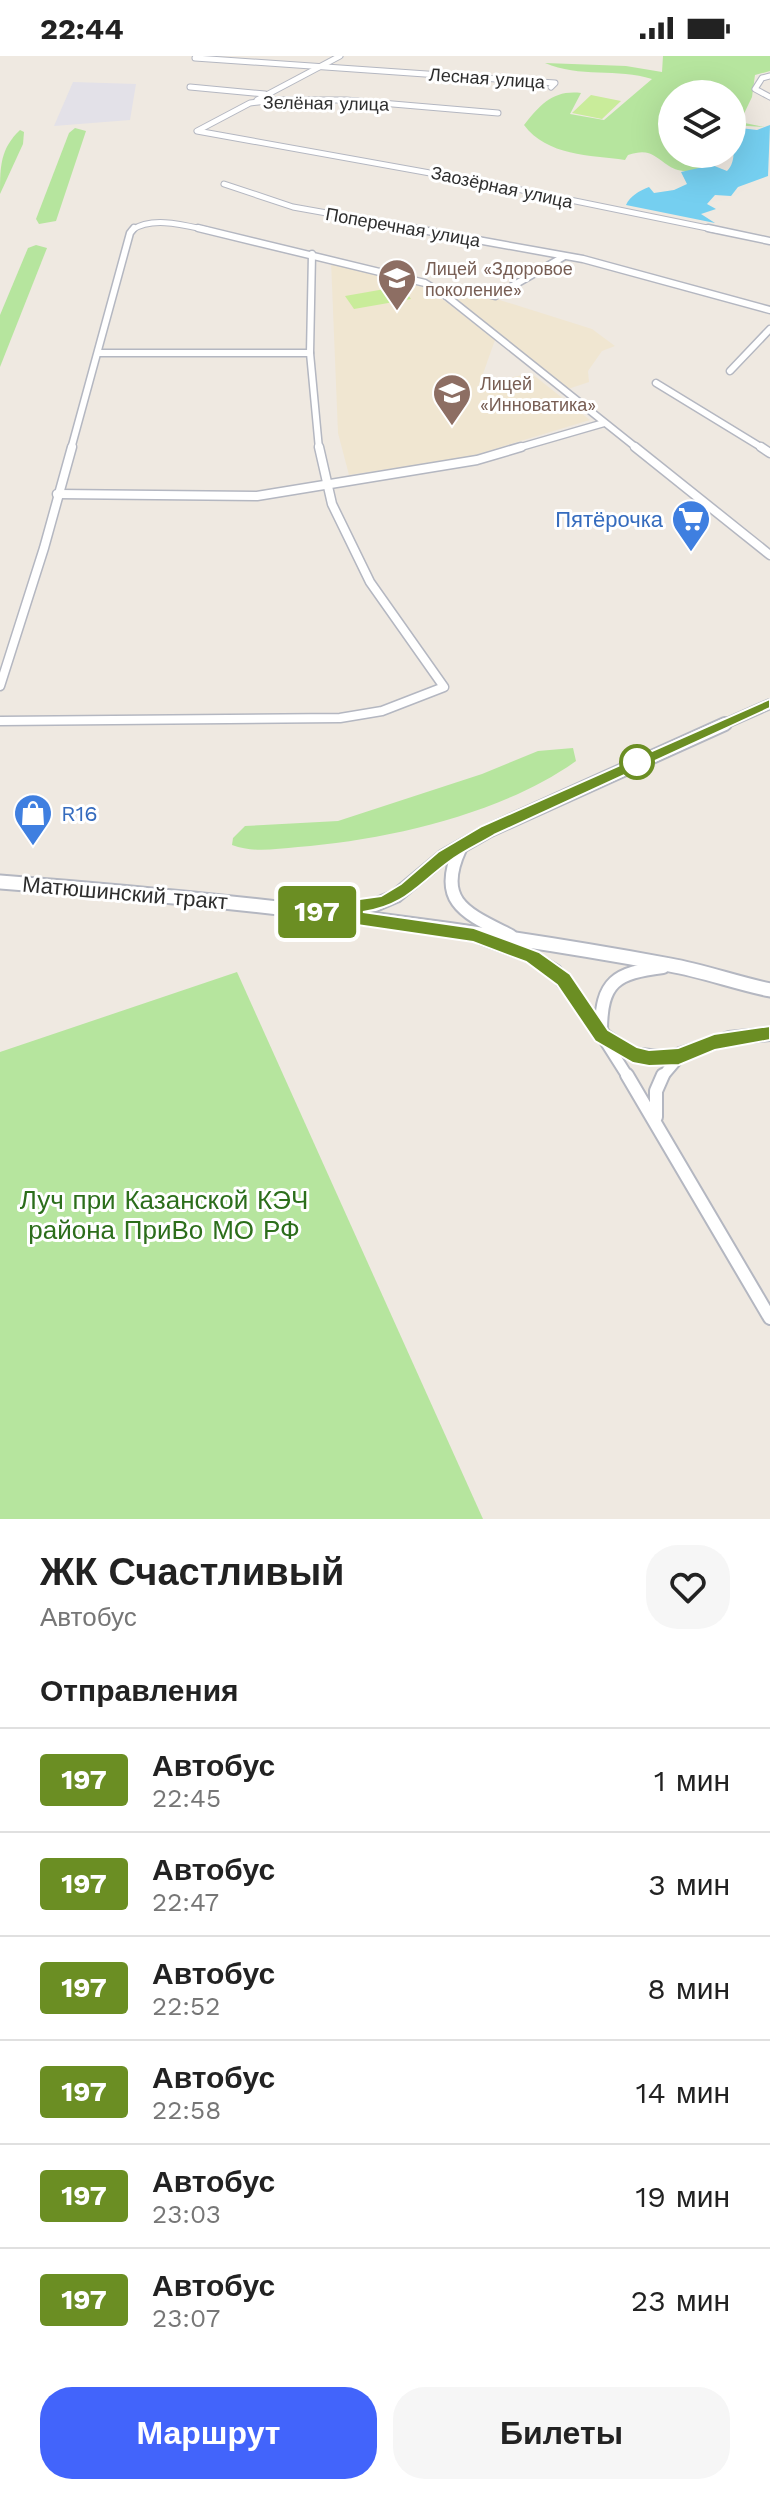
<!DOCTYPE html>
<html lang="ru">
<meta charset="utf-8">
<style>
:root{--surface:#fff;--page:#f6f6f6;--text:#222;--muted:#767676;--line:#e0e0e0;--accent:#4264fb}
body{margin:0;font-family:"Work Sans",sans-serif;background:var(--page);color:var(--text);height:100vh;display:flex;flex-direction:column;font-size:30px;white-space:nowrap}
*{box-sizing:border-box;margin:0}
p{font-size:26px;color:var(--muted)}
.icon{flex:none;width:44px;height:44px;fill:none;stroke:currentColor;stroke-width:2;stroke-linecap:round;stroke-linejoin:round}
.map{position:relative;height:1463px;overflow:hidden}
.panel{display:flex;flex-direction:column;background:var(--surface);flex:1}
.panel>*{flex:none}
.badge{padding:0 16px;border-radius:6px;font-size:28px;line-height:52px}
.fabs{position:absolute;left:658px;top:24px;display:grid;gap:16px}
.fabs a{display:grid;place-items:center;width:88px;height:88px;border-radius:50%;background:var(--surface);box-shadow:0 8px 32px #0002;font-size:40px}
.map>.badge{position:absolute;translate:-50% -50%;box-shadow:0 0 0 4px #fff}
h2{padding:0 40px;font-size:30px;line-height:72px}
.round{display:grid;place-items:center;flex:none;width:84px;height:84px;border-radius:32px;background:var(--page)}
.headline{display:flex;align-items:center;justify-content:space-between;height:136px;padding:0 40px}
h1{font-size:38px;font-weight:700;line-height:60px}
.cta{display:flex;gap:16px;margin-top:auto;padding:16px 40px}
.cta a{flex:1;height:92px;border-radius:32px;background:var(--accent);color:#fff;font-size:32px;font-weight:700;line-height:92px;text-align:center}
.cta a+a{background:var(--page);color:var(--text)}
ul{padding:0;list-style:none}
li{display:flex;align-items:center;gap:24px;height:104px;padding:0 40px;border-top:2px solid var(--line)}
li div{flex:1}
li b{display:block;font-size:30px}
li em{font-style:normal}
li .badge{min-width:88px;font-weight:700;text-align:center}
.status{display:flex;justify-content:space-between;align-items:center;height:56px;padding:0 40px;background:var(--surface);direction:ltr}
.status svg{height:22px;fill:currentColor}
.map>svg:first-child{display:block}
</style>
<div class="status"><b>22:44</b><svg viewBox="0 0 49 12"><path d="M0 12V9h3v3zM5 12V6h3v6zM10 12V3h3v9zM15 12V0h3v12zM26 1h20v11H26zM47 4h2v5h-2z"/></svg></div>
<div class="map">
<svg width="770" height="1463" viewBox="0 0 770 1463">
<rect width="100%" height="100%" fill="#efe9e1"/>
<path fill="#e3e1e8" d="M 73,26 L 136,28 L 130,64 L 54,70 Z"/>
<g fill="#f0e6d1">
<path d="M 331,205 L 428,232 L 495,284 L 479,329 L 531,317 L 590,364 L 468,401 L 349,419 L 338,377 Z"/>
<path d="M 471,235 L 592,273 L 615,290 L 602,295 L 588,315 L 589,326 L 565,334 L 449,240 Z"/>
</g>
<g fill="#b6e59e">
<path d="M 663,0 L 770,0 L 770,15 L 755,19 L 752,41 L 740,66 L 764,71 L 732,69 L 732,38 L 672,38 L 672,98 L 720,98 L 723,102 C 712,115 683,120 669,110 C 653,99 649,92 628,99 L 625,104 C 590,99 547,100 524,69 C 541,48 553,34 581,37 L 570,58 L 604,64 L 652,23 C 618,12 579,22 545,7 L 626,10 L 662,16 Z"/>
<path d="M 75,72 L 86,75 L 56,165 L 39,168 L 36,163 L 69,77 Z"/>
<path d="M 20,74 L 24,76 L 23,88 L 0,138 C 0,111 0,93 20,74 Z"/>
<path d="M 36,189 L 47,192 L 0,311 L 0,259 L 28,192 Z"/>
<path d="M 573,692 L 576,705 C 502,758 387,784 298,791 C 274,793 254,797 232,789 L 233,782 L 245,770 L 338,765 L 482,718 L 538,695 Z"/>
<path d="M 237,916 L 483,1463 L 0,1463 L 0,996 Z"/>
</g>
<g fill="#c9ec9a">
<path d="M 591,39 L 621,45 L 602,63 L 572,57 Z"/>
<path d="M 402,230 L 411,243 L 354,253 L 345,240 Z"/>
</g>
<path fill="#75cff0" d="M 770,69 L 768,120 L 738,131 L 731,140 L 715,139 L 707,148 L 716,153 L 701,158 L 715,167 L 626,149 C 630,140 639,135 649,131 L 654,137 L 674,134 L 687,128 L 681,116 L 712,109 L 727,115 C 738,104 732,86 732,71 L 757,74 Z"/>
<g fill="none" stroke-linecap="round" stroke-linejoin="round">
<defs>
<g id="minor-far4">
<path d="M 195,2 L 555,27 L 551,31"/>
<path d="M 770,20 L 762,22 L 755,33 L 770,41"/>
<path d="M 190,31 L 265,38"/>
<path d="M 257,44 L 340,0"/>
<path d="M 498,57 L 346,44 L 277,44 L 250,47 L 197,75 L 502,130 L 717,174"/>
<path d="M 224,128 L 293,151 L 422,174"/>
<path d="M 132,174 C 152,160 184,169 207,174"/>
</g>
<g id="minor-far3">
<path d="M 198,172 L 425,227 L 445,239 L 638,393"/>
<path d="M 411,172 L 583,203 L 770,254"/>
<path d="M 708,172 L 770,185"/>
<path d="M 312,198 L 310,297 L 319,393"/>
<path d="M 445,239 L 468,233 L 495,240 L 563,201"/>
<path d="M 99,297 L 310,297"/>
<path d="M 730,315 L 770,273"/>
<path d="M 656,327 L 764,393"/>
<path d="M 71,393 L 130,177 L 134,172"/>
<path d="M 514,393 L 604,367"/>
</g>
<g id="minor-far2">
<path d="M 635,391 L 770,499"/>
<path d="M 761,391 L 770,397"/>
<path d="M 57,438 L 257,440 L 477,404 L 521,391"/>
<path d="M 0,630 L 44,492 L 72,391"/>
<path d="M 0,665 L 340,662 L 382,655 L 444,631 L 370,526 L 332,448 L 319,391"/>
</g>
<g id="minor-far1">
<path d="M 602,980 L 628,1021"/>
<path d="M 662,1021 L 679,1001"/>
</g>
<g id="minor">
<path d="M 627,1019 L 770,1262"/>
<path d="M 656,1061 L 656,1035 L 663,1019"/>
</g>
<path id="tertiary-far1" d="M 720,670 L 770,648"/>
<g id="tertiary">
<path d="M 460,793 C 435,847 468,858 511,880"/>
<path d="M 333,854 L 375,849 L 396,840 L 444,800 L 488,775 L 725,668"/>
<path d="M 482,882 L 529,899 L 555,915 L 605,980 L 632,998 L 668,1002 L 729,982 L 770,978"/>
<path d="M 601,975 C 601,925 616,917 663,911"/>
</g>
<path id="secondary" d="M 0,826 C 224,843 448,868 670,909 C 704,915 736,927 770,934"/>
</defs>
<use href="#minor-far4" stroke="#b4b7c1" stroke-width="7"/>
<use href="#minor-far3" stroke="#b4b7c1" stroke-width="9"/>
<use href="#minor-far2" stroke="#b4b7c1" stroke-width="11"/>
<use href="#minor-far1" stroke="#b4b7c1" stroke-width="14"/>
<use href="#minor" stroke="#b4b7c1" stroke-width="16"/>
<use href="#tertiary-far1" stroke="#b4b7c1" stroke-width="12"/>
<use href="#tertiary" stroke="#b4b7c1" stroke-width="16"/>
<use href="#secondary" stroke="#b4b7c1" stroke-width="17"/>
<use href="#minor-far4" stroke="#fff" stroke-width="5"/>
<use href="#minor-far3" stroke="#fff" stroke-width="6"/>
<use href="#minor-far2" stroke="#fff" stroke-width="8"/>
<use href="#minor-far1" stroke="#fff" stroke-width="10"/>
<use href="#minor" stroke="#fff" stroke-width="12"/>
<use href="#tertiary-far1" stroke="#fff" stroke-width="9"/>
<use href="#tertiary" stroke="#fff" stroke-width="12"/>
<use href="#secondary" stroke="#fff" stroke-width="13"/>
</g>
<path fill="#6b8e23" stroke="#fff" stroke-width="2" d="M 770,643 L 770,652 L 494,779 C 479,788 463,795 450,805 C 417,829 405,850 363,856 L 474,872 L 539,896 L 570,918 L 608,974 L 637,991 L 649,994 L 678,992 L 714,978 L 770,970 L 770,984 L 715,994 L 679,1009 L 649,1010 L 633,1007 L 595,985 L 557,929 L 526,906 L 473,886 L 316,863 L 307,856 L 316,849 L 381,840 L 401,828 L 438,796 L 482,770 Z"/>
<defs>
<symbol id="school-pin" viewBox="-11 -11 22 30"><path d="M0 17L-7.5 6A9.5 9.5 0 1 1 7.5 6Z" fill="#8d6e63" stroke="#fff"/><path d="M0-5L7-2L0 1L-7-2ZM-4 1L0 2.5L4 1V4Q0 6-4 4Z" fill="#fff"/></symbol>
<symbol id="supermarket-pin" viewBox="-11 -11 22 30"><path d="M0 17L-7.5 6A9.5 9.5 0 1 1 7.5 6Z" fill="#3f7fe0" stroke="#fff"/><path d="M-6-5.5h2.5l.6 2H6L4.5 2H-2.5L-4.4-4H-6ZM-1.5 3.2a1.3 1.3 0 1 0 .1 0ZM3 3.2a1.3 1.3 0 1 0 .1 0Z" fill="#fff"/></symbol>
<symbol id="shop-pin" viewBox="-11 -11 22 30"><path d="M0 17L-7.5 6A9.5 9.5 0 1 1 7.5 6Z" fill="#3f7fe0" stroke="#fff"/><path d="M-5-2.5h2.3a2.7 3.5 0 0 1 5.4 0H5L5.5 6h-11ZM-1.5-2.5h3a1.5 2.3 0 0 0-3 0Z" fill="#fff"/></symbol>
</defs>
<g fill-rule="evenodd">
<use href="#school-pin" x="375" y="200" width="44" height="60"/>
<use href="#school-pin" x="430" y="315" width="44" height="60"/>
<use href="#supermarket-pin" x="669" y="441" width="44" height="60"/>
<use href="#shop-pin" x="11" y="735" width="44" height="60"/>
</g>
<circle fill="#fff" stroke="#6b8e23" stroke-width="4" cx="637" cy="706" r="16"/>
<g text-anchor="middle" dominant-baseline="central" stroke-width="6" stroke-linejoin="round" paint-order="stroke">
<g font-size="18" fill="#2e2e2e" stroke="#fff">
<text transform="translate(487 22) rotate(4)">Лесная улица</text>
<text transform="translate(326 47) rotate(1)">Зелёная улица</text>
<text transform="translate(502 131) rotate(12)">Заозёрная улица</text>
<text transform="translate(403 171) rotate(10)">Поперечная улица</text>
</g>
<g font-size="18" fill="#785e54" stroke="#fff" text-anchor="start">
<text x="425" y="212">Лицей «Здоровое<tspan x="425" dy="21">поколение»</tspan></text>
<text x="480" y="327">Лицей<tspan x="480" dy="21">«Инноватика»</tspan></text>
</g>
<g font-size="22" fill="#366cbe" stroke="#fff" text-anchor="end">
<text x="663" y="463">Пятёрочка</text>
<text x="61" y="757" text-anchor="start">R16</text>
</g>
<g font-size="22" fill="#2e2e2e" stroke="#fff">
<text transform="translate(125 837) rotate(5)">Матюшинский тракт</text>
</g>
<g font-size="26" fill="#2c6e1b" stroke="#fff">
<text x="164" y="1144">Луч при Казанской КЭЧ<tspan x="164" dy="30">района ПриВо МО РФ</tspan></text>
</g>
</g>
</svg>
<div class="fabs">
<a><svg class="icon" aria-label="layers" viewBox="0 0 24 24"><path d="M12 4l9 5-9 5-9-5zM3 14l9 5 9-5"/></svg></a>
</div>
<b class="badge" style="left:317px;top:856px;background:#6b8e23;color:#fff">197</b>
</div>
<section class="panel">
<div class="headline"><div><h1>ЖК Счастливый</h1><p>Автобус</p></div><a class="round"><svg class="icon" aria-label="heart" viewBox="0 0 24 24"><path d="M12 20l-8-8c-3-5 5-10 8-4 3-6 11-1 8 4z"/></svg></a></div>
<h2>Отправления</h2>
<ul>
<li><span class="badge" style="background:#6b8e23;color:#fff">197</span><div><b>Автобус</b><p>22:45</p></div><em>1 мин</em></li>
<li><span class="badge" style="background:#6b8e23;color:#fff">197</span><div><b>Автобус</b><p>22:47</p></div><em>3 мин</em></li>
<li><span class="badge" style="background:#6b8e23;color:#fff">197</span><div><b>Автобус</b><p>22:52</p></div><em>8 мин</em></li>
<li><span class="badge" style="background:#6b8e23;color:#fff">197</span><div><b>Автобус</b><p>22:58</p></div><em>14 мин</em></li>
<li><span class="badge" style="background:#6b8e23;color:#fff">197</span><div><b>Автобус</b><p>23:03</p></div><em>19 мин</em></li>
<li><span class="badge" style="background:#6b8e23;color:#fff">197</span><div><b>Автобус</b><p>23:07</p></div><em>23 мин</em></li>
</ul>
<div class="cta"><a>Маршрут</a><a>Билеты</a></div>
</section>
